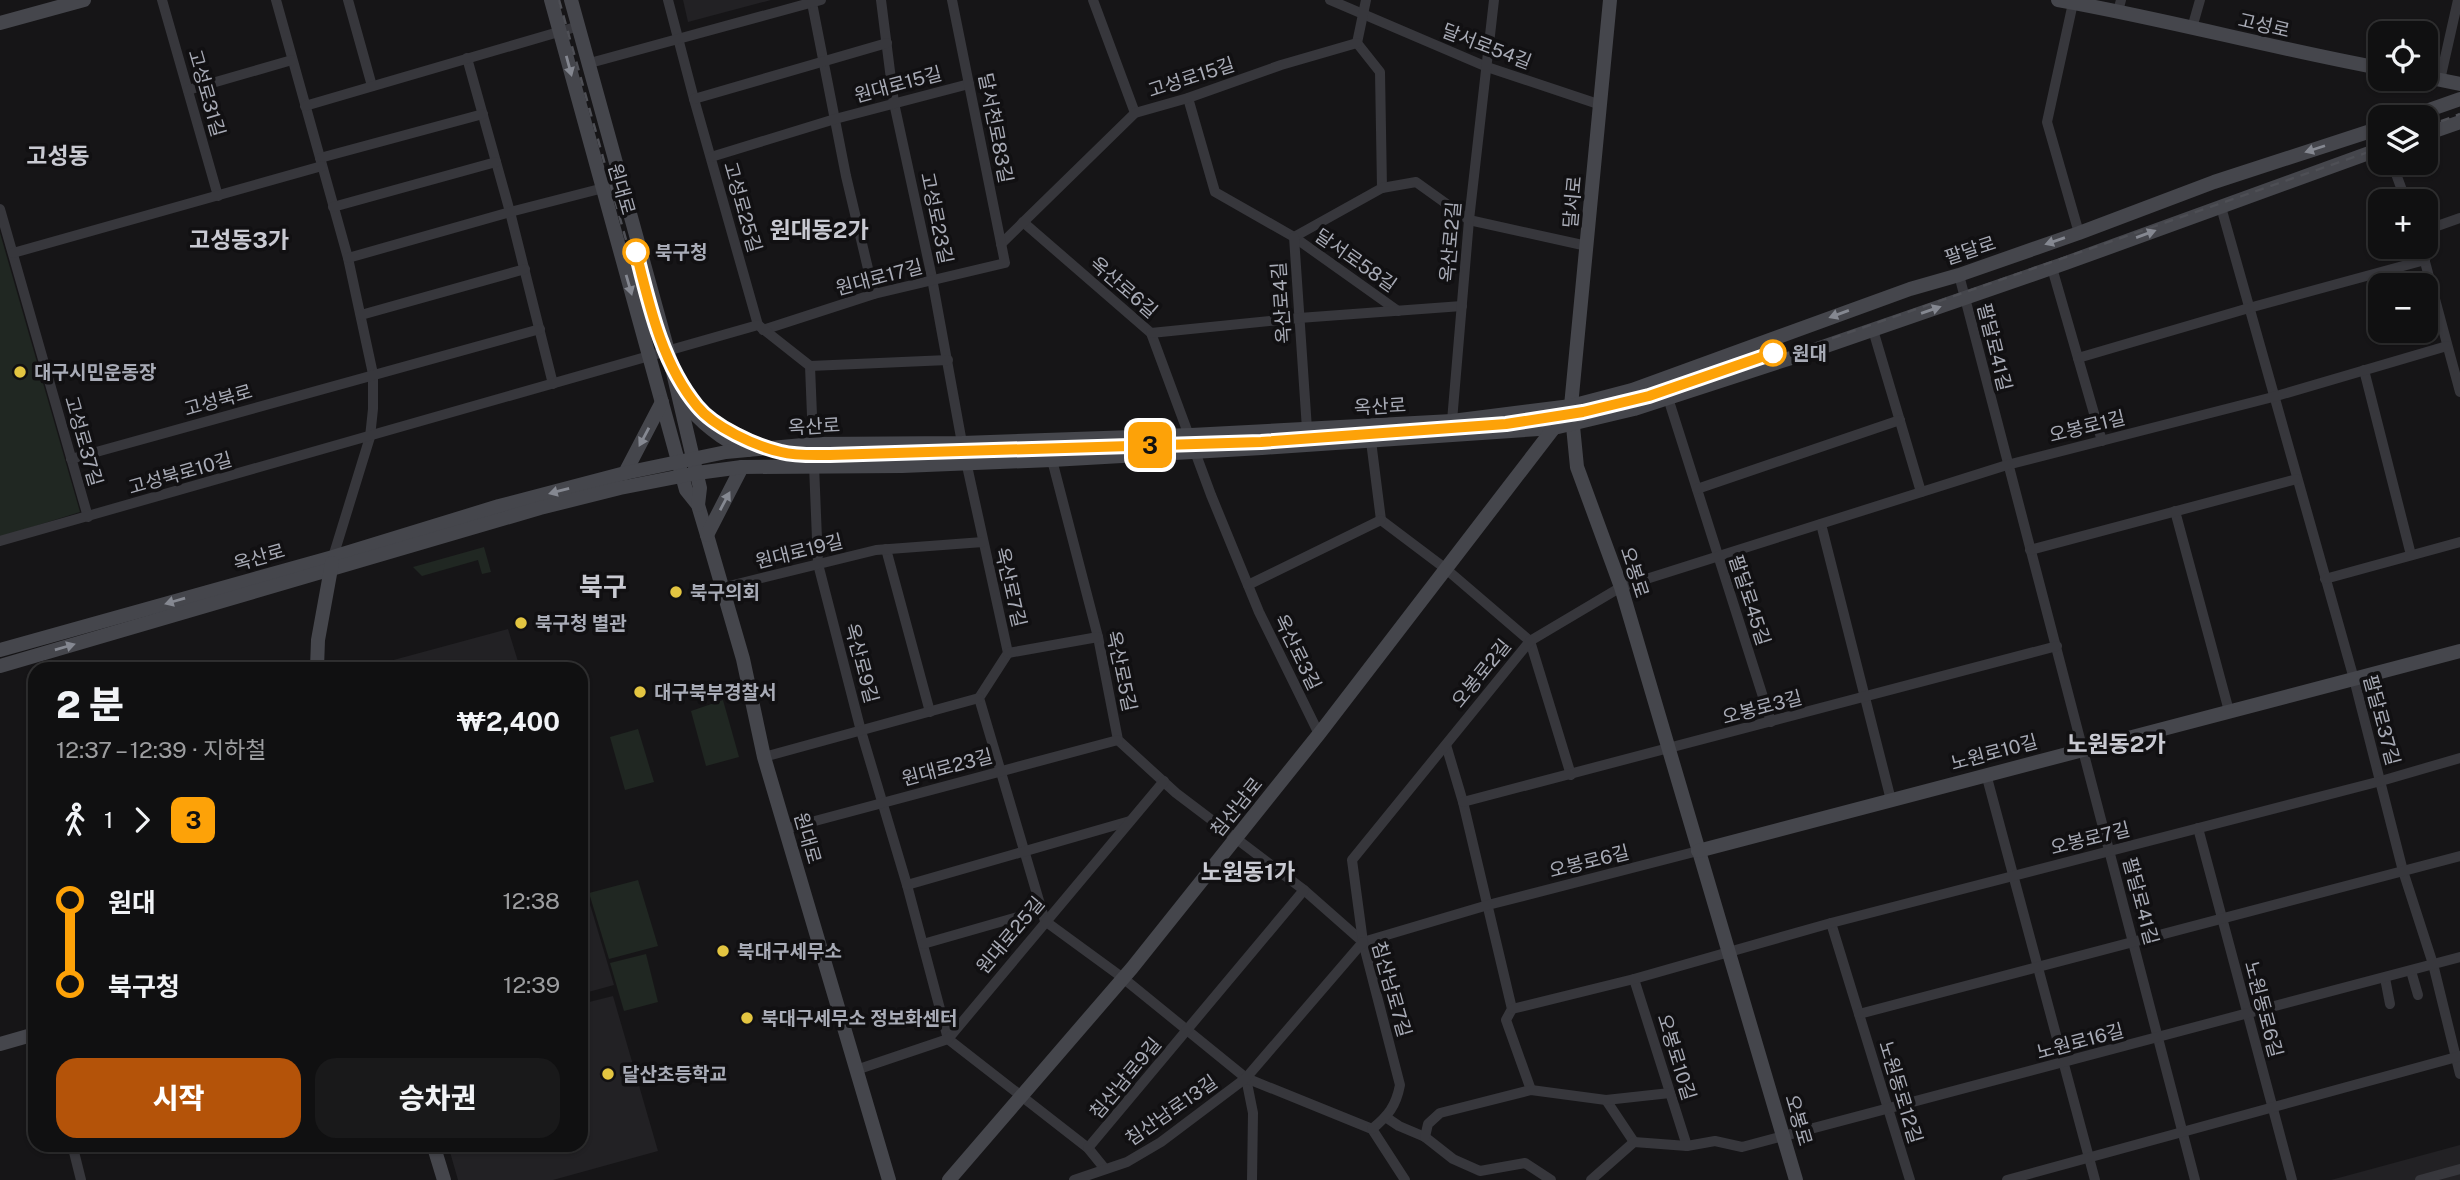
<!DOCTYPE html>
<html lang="ko">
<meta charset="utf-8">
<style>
:root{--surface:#101011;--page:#19191a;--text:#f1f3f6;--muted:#9c9d9f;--line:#303031;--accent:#b45309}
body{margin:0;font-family:"Public Sans","Noto Sans KR",sans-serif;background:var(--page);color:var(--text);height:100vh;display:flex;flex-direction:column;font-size:26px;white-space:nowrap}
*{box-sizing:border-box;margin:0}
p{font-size:23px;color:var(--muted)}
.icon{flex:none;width:38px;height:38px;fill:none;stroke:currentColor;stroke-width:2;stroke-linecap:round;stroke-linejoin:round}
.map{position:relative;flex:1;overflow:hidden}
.sheet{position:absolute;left:28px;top:662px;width:560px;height:490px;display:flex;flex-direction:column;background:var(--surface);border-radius:21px;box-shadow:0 2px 5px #0004,0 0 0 2px var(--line)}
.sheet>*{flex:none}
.badge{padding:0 14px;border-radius:10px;font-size:24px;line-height:46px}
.fabs{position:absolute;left:2368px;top:21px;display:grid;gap:14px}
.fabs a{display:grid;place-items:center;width:70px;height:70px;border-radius:14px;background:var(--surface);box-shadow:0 2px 5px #0004,0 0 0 2px var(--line);font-size:35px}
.map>.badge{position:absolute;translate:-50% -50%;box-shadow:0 0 0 4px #fff}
.legs{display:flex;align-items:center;gap:10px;height:77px;padding:0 28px;font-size:23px}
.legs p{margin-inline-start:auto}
.headline{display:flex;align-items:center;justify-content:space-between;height:119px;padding:0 28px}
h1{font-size:38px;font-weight:800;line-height:52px}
.cta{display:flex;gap:14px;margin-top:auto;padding:14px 28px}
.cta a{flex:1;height:80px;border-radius:21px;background:var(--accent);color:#fff;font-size:28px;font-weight:800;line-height:80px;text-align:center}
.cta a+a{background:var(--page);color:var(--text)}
ul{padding:0 28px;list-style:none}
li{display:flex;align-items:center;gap:24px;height:84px;font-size:26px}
li i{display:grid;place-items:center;width:10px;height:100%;margin:0 9px;background:currentColor}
li i::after{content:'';width:18px;height:18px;margin:-9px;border:5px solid;border-radius:50%;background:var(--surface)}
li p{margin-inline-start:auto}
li:first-child i{background:linear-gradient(#0000 50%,currentColor 0)}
li:last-child i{background:linear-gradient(currentColor 50%,#0000 0)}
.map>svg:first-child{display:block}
</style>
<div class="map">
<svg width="2460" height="1180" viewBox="0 0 2460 1180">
<rect width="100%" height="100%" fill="#161517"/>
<g fill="#222124">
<path d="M 683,0 L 771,0 L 688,22 Z"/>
<path d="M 508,629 L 520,668 L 364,668 Z"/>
<path d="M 581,874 L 614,985 L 581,994 Z"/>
<path d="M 613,996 L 658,1151 L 553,1180 L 458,1180 L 448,1145 L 581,1144 L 581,1004 Z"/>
<path d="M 2460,1145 L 2460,1180 L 2331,1180 Z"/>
</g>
<g fill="#202722">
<path d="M 0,233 L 80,512 L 0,537 Z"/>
<path d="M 484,547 L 491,572 L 482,574 L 478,560 L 422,576 L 413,567 Z"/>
<path d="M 723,700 L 739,757 L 706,766 L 691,711 Z"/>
<path d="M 638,729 L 654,782 L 625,790 L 610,737 Z"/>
<path d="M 638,880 L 658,946 L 609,959 L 589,893 Z"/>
<path d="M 646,954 L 658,1002 L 624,1011 L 610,963 Z"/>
</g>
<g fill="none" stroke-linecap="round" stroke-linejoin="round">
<g stroke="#37373c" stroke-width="10">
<path d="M 162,0 L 218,196"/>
<path d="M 276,0 L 348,258 L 373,374 L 373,409 L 370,437 L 333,557"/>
<path d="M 348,0 L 372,86"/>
<path d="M 668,0 L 694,99 L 758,325"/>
<path d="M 881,0 L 894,103 L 931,273 L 962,443 L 1008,653 L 979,698 L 1045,921 L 1123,978 L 1246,1078 L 1253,1113 L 1252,1180"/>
<path d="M 1093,0 L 1135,113"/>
<path d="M 1330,0 L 1487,67 L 1601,105"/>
<path d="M 812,3 L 846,176 L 874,294"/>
<path d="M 2073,3 L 2047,122 L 2079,233"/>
<path d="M 2118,11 L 2121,0"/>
<path d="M 2192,28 L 2200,0"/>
<path d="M 1357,43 L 1380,72 L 1382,188"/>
<path d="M 1357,43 L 1366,0"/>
<path d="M 467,58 L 510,212 L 553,384"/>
<path d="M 590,63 L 821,0"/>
<path d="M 2440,80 L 2458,0"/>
<path d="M 188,90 L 292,60"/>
<path d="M 1188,98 L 1215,192 L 1294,237 L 1398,311"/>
<path d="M 694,99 L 887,43"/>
<path d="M 305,106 L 579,26"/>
<path d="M 711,157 L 835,119 L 969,84"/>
<path d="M 320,158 L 483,114"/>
<path d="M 2392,163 L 2406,201"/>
<path d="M 333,207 L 496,162"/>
<path d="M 2221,207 L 2354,679 L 2403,871 L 2433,964 L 2460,1074"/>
<path d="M 0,209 L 88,517"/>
<path d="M 1023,222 L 1151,333 L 1211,495 L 1259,612 L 1319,734"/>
<path d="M 2426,230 L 2460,218"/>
<path d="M 1294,237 L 1382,188 L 1416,182 L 1469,220 L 1587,246"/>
<path d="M 1294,237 L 1307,429"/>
<path d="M 1001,244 L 1135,113 L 1188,98 L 1281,65 L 1357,43"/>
<path d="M 2421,247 L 2460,392"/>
<path d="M 13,253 L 322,166"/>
<path d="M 348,258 L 510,212 L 623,183"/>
<path d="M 2052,268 L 2102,441"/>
<path d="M 1959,275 L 2195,1180"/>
<path d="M 361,315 L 525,269"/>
<path d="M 763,330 L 874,294 L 1005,263 L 952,0"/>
<path d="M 1873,330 L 1921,492"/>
<path d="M 1151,333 L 1299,318 L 1462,306"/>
<path d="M 2078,358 L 2249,308 L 2425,260"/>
<path d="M 810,366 L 818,564 L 861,731 L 907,885 L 948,1039 L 1088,1148 L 1105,1169"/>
<path d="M 2364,370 L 2411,555"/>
<path d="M 1668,398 L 1771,722"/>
<path d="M 1452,421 L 1469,220 L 1494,0"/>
<path d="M 1371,441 L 1381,520"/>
<path d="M 71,459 L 540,329"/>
<path d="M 1052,460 L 1098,637 L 1118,740 L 1176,793 L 1304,890 L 1363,942"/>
<path d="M 1697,489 L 1900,420"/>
<path d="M 2175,511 L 2229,711"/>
<path d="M 1381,520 L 1446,569 L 1530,641 L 1571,775"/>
<path d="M 1821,524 L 1891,800"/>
<path d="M 0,541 L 758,325 L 810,366 L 948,360"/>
<path d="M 886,549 L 930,712"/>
<path d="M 2030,550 L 2297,479"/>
<path d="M 2325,579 L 2460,542"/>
<path d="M 1248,585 L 1381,520"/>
<path d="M 721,588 L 876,550 L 983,542"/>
<path d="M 1008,653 L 1098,637"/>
<path d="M 1446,745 L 1463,802 L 1512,1009 L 1506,1020 L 1531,1090"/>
<path d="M 764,757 L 979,698"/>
<path d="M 1986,774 L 2095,1180"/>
<path d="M 1463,802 L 2057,646"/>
<path d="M 2198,828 L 2292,1180"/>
<path d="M 785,829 L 1118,740"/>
<path d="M 907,885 L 1130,821"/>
<path d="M 1831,923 L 1910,1180"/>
<path d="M 1363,942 L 1488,905 L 1698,851"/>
<path d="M 923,944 L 1042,910"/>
<path d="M 2411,971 L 2418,995"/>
<path d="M 2385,978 L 2390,1004"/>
<path d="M 1634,979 L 1687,1146"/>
<path d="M 1512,1009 L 1634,979 L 1831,923 L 2381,781 L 2460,758"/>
<path d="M 1859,1014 L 2460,856"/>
<path d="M 856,1070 L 948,1039 L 1164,781"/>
<path d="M 1246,1078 L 1372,1129 L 1405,1180"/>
<path d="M 1606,1100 L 1634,1142"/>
<path d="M 1387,1118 L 1399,1126 L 1425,1137 L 1453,1159 L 1480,1171 L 1525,1163 L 1551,1180"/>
<path d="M 1372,1129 C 1388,1116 1396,1106 1400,1085 L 1363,942 L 1352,860 L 1530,641 L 1621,587 L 2007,465 L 2273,397 L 2447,346"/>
<path d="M 1425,1137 L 1428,1124 L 1440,1113 L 1531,1090 L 1606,1100 L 1670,1093"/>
<path d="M 72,1144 L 81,1180"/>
<path d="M 1088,1148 L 1304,890"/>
<path d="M 1074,1180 L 1127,1162 L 1161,1142 L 1246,1078 L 1363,942"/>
<path d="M 1591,1180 L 1634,1142 L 1687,1146 L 1715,1141 L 1742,1147 L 2460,957"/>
<path d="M 2007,1180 L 2460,1056"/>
<path d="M 2420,1180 L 2460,1169"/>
</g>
<g stroke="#45464c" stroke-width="14">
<path d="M 551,0 L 686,490 L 698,505 L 707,535 L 743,659 L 764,757 L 889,1180"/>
<path d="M 571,0 L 668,351 L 700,488 L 698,505"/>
<path d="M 1610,0 L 1571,406 L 1577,467 L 1621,587 L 1796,1180"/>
<path d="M 2058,0 C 2166,19 2272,48 2380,68"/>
<path d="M 0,23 L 84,0"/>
<path d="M 2426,77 L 2460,84"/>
<path d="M 2409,117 L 2460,99"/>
<path d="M 2426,134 L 2460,122"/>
<path d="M 682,399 C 698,420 723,442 748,450"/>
<path d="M 625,473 L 662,402"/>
<path d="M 707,535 L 742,467"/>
<path d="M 0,650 L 333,557 L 499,506 L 625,473 L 726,452 L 814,444 L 962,443 L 1191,435 L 1452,421 L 1571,406 L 1632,390 L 1910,289 L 1959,275 L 2079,233 L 2214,182 L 2380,128"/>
<path d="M 0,666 L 540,508 L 620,488 L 697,473 L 742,467 L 902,466 L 1052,460 L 1262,448 L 1554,428 L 1634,409 L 1791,358 L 2066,263 L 2380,149"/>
<path d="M 317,668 L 318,640 L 332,563"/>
<path d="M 1698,851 L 2460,651"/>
<path d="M 0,1044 L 35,1034"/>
<path d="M 433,1144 L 444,1180"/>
<path d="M 949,1180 L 1132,968 L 1319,734 L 1557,424"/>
</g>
<g stroke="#4e4f55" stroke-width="2.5" stroke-dasharray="9 7" stroke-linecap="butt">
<path d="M 559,0 L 654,340 L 669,377 L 690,406 L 711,426 L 751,447 L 785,457 L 833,460 L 981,456 L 1536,427 L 1583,420 L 1640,405 L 2380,148"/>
<path d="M 2426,127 L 2460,114"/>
</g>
</g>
<defs><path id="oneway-solid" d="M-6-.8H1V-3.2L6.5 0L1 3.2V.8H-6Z" transform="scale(1.75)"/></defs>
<g fill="#858891">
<use href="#oneway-solid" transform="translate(569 66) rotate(75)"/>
<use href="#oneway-solid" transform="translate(2315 149) rotate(162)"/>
<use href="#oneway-solid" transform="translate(2146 234) rotate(-20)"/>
<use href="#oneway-solid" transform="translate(2055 241) rotate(161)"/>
<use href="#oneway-solid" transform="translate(629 285) rotate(74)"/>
<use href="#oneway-solid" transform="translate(1931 310) rotate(-19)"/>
<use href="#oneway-solid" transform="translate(1839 314) rotate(160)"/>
<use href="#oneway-solid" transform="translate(644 437) rotate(118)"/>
<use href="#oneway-solid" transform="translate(559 491) rotate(165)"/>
<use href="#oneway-solid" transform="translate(725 501) rotate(-62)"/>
<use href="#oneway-solid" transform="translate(175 601) rotate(164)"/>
<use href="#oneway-solid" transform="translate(65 647) rotate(-16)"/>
</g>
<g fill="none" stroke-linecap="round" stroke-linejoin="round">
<defs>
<path id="line-1" d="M 636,252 C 649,304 662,364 697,406 C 714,427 755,446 781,452 C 796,456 814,455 830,455 L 1261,442 L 1506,424 L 1583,412 L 1649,396 L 1773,353"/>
</defs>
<use href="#line-1" stroke="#fff" stroke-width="16"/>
<use href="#line-1" stroke="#fda208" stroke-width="10"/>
</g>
<g fill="#fff" stroke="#fda208" stroke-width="3.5">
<circle cx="636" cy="252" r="12"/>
<circle cx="1773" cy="353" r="12"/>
</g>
<g fill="#e3c541" stroke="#111012" stroke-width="2.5">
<circle cx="20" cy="372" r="7"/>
<circle cx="676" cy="592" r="7"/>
<circle cx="521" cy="623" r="7"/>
<circle cx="640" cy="692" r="7"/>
<circle cx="723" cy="951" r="7"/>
<circle cx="747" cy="1018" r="7"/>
<circle cx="608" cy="1074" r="7"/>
</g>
<g text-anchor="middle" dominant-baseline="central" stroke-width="7" stroke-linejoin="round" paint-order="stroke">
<g font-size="19" fill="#a8abb6" stroke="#111012">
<text transform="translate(2264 25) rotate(13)">고성로</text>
<text transform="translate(1487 46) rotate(21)">달서로54길</text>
<text transform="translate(1191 77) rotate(-18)">고성로15길</text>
<text transform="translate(898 84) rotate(-15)">원대로15길</text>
<text transform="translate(207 93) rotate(74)">고성로31길</text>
<text transform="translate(996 128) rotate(79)">달서천로83길</text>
<text transform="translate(622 189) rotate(74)">원대로</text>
<text transform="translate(1572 202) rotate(-85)">달서로</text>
<text transform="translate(743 207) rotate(74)">고성로25길</text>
<text transform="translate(937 218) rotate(78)">고성로23길</text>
<text transform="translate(1450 242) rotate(-85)">옥산로2길</text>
<text transform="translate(1970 250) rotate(-18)">팔달로</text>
<text transform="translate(1356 260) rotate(35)">달서로58길</text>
<text transform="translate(879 277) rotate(-15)">원대로17길</text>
<text transform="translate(1124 287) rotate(41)">옥산로6길</text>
<text transform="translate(1281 303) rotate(-94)">옥산로4길</text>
<text transform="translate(1995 347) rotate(76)">팔달로41길</text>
<text transform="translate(218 400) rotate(-16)">고성북로</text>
<text transform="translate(1380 406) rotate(-3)">옥산로</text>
<text transform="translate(814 426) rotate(-3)">옥산로</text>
<text transform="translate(2087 426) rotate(-14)">오봉로1길</text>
<text transform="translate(84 441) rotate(74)">고성로37길</text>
<text transform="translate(180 473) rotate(-16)">고성북로10길</text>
<text transform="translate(799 551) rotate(-14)">원대로19길</text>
<text transform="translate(259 557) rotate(-16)">옥산로</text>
<text transform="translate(1635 572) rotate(72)">오봉로</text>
<text transform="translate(1011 587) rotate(77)">옥산로7길</text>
<text transform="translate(1750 600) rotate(72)">팔달로45길</text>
<text transform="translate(1298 652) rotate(64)">옥산로3길</text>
<text transform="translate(862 663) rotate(75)">옥산로9길</text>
<text transform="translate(1122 671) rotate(78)">옥산로5길</text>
<text transform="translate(1481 673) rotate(-51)">오봉로2길</text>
<text transform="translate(1762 707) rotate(-15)">오봉로3길</text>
<text transform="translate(2382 720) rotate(75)">팔달로37길</text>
<text transform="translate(1994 752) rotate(-15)">노원로10길</text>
<text transform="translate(947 767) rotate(-15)">원대로23길</text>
<text transform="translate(1236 807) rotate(-51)">침산남로</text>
<text transform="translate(808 838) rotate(74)">원대로</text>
<text transform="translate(2090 838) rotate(-14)">오봉로7길</text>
<text transform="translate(1589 861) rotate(-14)">오봉로6길</text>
<text transform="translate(2141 901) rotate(75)">팔달로41길</text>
<text transform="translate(1010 935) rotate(-50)">원대로25길</text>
<text transform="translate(1392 989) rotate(74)">침산남로7길</text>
<text transform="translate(2264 1009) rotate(75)">노원동로6길</text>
<text transform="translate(2080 1041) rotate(-15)">노원로16길</text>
<text transform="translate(1677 1057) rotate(73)">오봉로10길</text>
<text transform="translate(1125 1078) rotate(-50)">침산남로9길</text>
<text transform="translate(1901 1092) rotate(73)">노원동로12길</text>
<text transform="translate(1171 1110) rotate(-35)">침산남로13길</text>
<text transform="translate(1799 1120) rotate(74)">오봉로</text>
</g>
<g font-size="19" font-weight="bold" fill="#a8abb6" stroke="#111012" text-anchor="start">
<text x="655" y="252">북구청</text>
<text x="1792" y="353">원대</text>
</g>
<g font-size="19" font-weight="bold" fill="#a8abb6" stroke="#111012" text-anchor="start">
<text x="34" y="372">대구시민운동장</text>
<text x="690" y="592">북구의회</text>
<text x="535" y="623">북구청 별관</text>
<text x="654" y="692">대구북부경찰서</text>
<text x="737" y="951">북대구세무소</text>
<text x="761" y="1018">북대구세무소 정보화센터</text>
<text x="622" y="1074">달산초등학교</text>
</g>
<g font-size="23" font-weight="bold" fill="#c9cad2" stroke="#111012">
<text x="58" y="155">고성동</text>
<text x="819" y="229">원대동2가</text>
<text x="239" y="239">고성동3가</text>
<text x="2116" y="743">노원동2가</text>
<text x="1248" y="871">노원동1가</text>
</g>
<g font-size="26" font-weight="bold" fill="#c9cad2" stroke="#111012">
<text x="603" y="586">북구</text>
</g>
</g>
</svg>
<div class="fabs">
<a><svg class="icon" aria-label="locate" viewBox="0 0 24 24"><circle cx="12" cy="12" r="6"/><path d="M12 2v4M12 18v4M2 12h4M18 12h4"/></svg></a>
<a><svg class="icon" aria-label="layers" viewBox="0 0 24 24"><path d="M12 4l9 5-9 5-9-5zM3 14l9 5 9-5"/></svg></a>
<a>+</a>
<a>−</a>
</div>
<b class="badge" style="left:1150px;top:445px;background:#fda208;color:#111">3</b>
<section class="sheet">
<div class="headline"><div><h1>2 분</h1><p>12:37 – 12:39 · 지하철</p></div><b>₩2,400</b></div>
<div class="legs"><svg class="icon" aria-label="walk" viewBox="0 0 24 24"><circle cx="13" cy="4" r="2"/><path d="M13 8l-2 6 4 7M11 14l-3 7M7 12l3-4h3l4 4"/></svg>1<svg class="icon" aria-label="forward" viewBox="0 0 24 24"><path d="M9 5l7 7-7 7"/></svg><b class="badge" style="background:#fda208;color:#111">3</b></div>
<ul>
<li><i style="color:#fda208"></i><b>원대</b><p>12:38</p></li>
<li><i style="color:#fda208"></i><b>북구청</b><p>12:39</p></li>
</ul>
<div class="cta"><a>시작</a><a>승차권</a></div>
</section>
</div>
